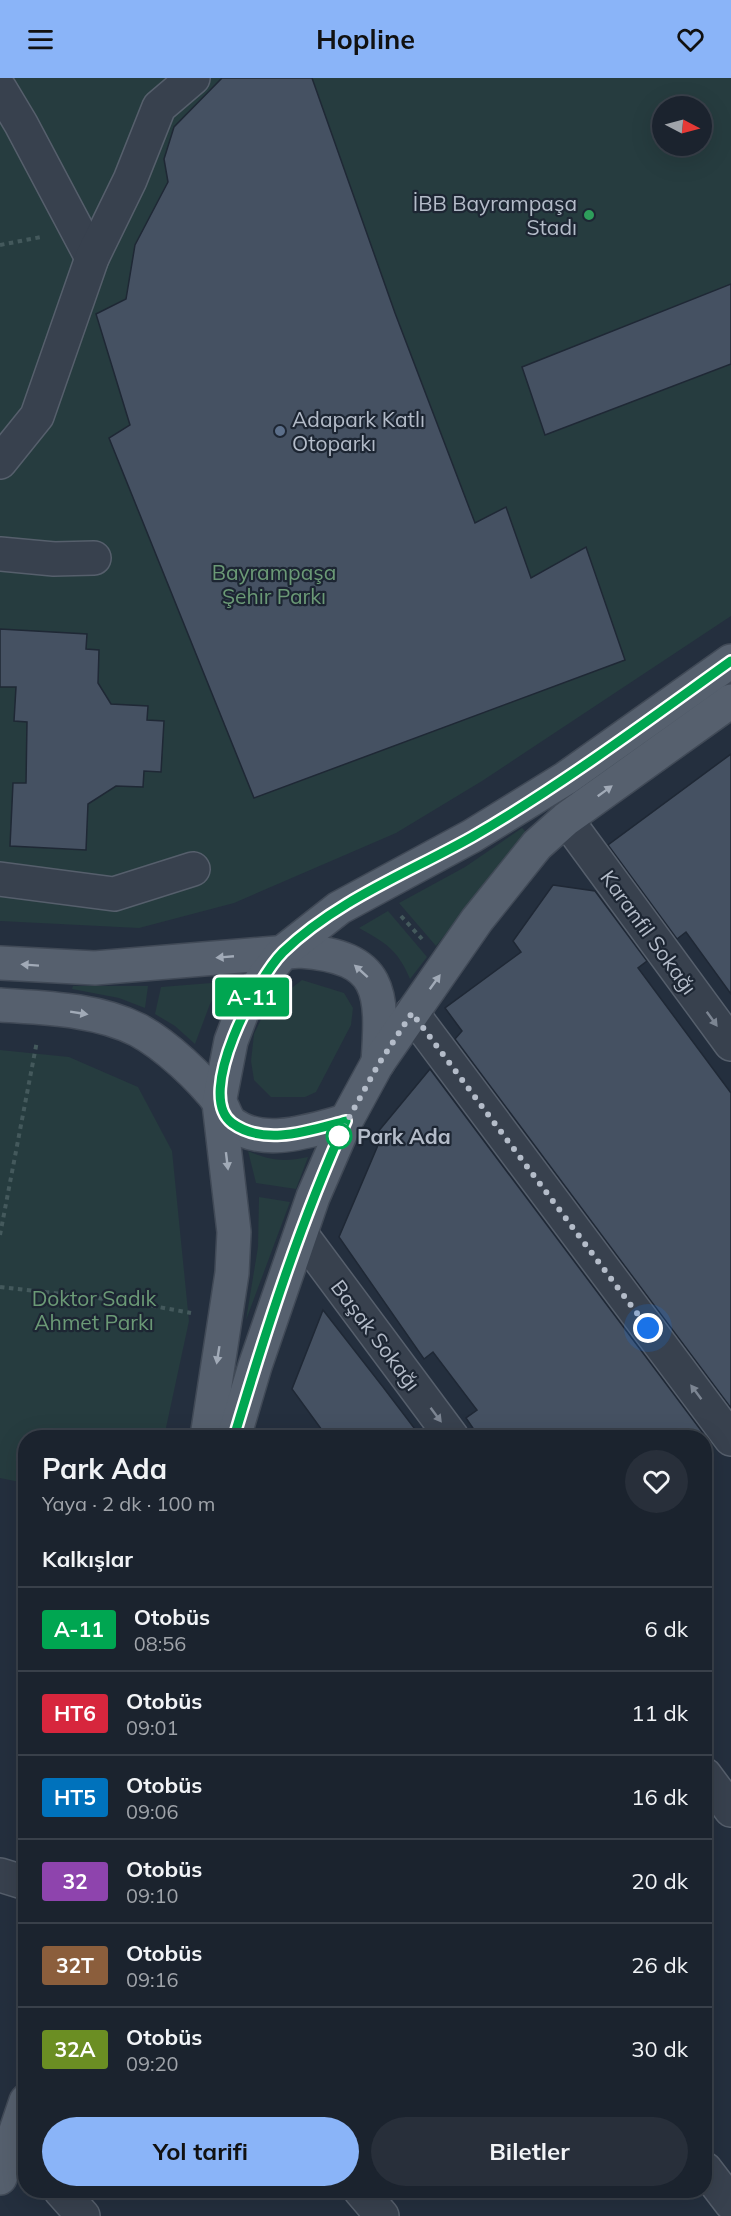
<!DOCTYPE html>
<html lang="tr">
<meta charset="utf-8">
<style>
:root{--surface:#1b232e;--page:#282f3a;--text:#f1f3f6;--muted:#a0a4aa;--line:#39404a;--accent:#8ab4f8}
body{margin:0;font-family:Mulish,sans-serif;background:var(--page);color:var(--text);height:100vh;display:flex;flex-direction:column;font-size:22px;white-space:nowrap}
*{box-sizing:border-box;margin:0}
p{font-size:20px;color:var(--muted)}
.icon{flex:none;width:33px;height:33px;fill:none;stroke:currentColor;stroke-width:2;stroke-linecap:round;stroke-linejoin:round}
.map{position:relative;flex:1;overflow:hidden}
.side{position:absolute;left:18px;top:1352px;width:694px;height:768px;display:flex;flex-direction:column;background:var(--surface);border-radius:24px;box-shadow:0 6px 24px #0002,0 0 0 2px var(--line)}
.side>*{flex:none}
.badge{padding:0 12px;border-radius:4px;font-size:21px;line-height:39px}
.needle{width:39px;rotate:96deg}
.fabs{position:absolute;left:652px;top:18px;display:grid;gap:12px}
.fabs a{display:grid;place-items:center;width:60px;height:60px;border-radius:50%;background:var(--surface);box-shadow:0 6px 24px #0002,0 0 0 2px var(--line);font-size:30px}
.you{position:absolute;width:30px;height:30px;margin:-15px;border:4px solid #fff;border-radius:50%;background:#1a73e8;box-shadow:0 0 0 9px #1a73e833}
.map>.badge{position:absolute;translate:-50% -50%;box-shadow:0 0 0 3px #fff}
h2{padding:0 24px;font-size:22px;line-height:54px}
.round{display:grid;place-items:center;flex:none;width:63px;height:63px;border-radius:32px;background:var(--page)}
.overview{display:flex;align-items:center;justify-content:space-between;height:102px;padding:0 24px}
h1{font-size:28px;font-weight:700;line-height:45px}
.cta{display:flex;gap:12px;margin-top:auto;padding:12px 24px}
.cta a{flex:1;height:69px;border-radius:36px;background:var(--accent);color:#111;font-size:24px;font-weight:700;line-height:69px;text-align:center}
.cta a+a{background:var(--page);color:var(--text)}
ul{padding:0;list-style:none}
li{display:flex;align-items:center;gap:18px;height:84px;padding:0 24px;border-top:2px solid var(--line)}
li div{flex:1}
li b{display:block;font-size:22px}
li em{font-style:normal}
li .badge{min-width:66px;font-weight:700;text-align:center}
header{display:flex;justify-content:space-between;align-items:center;height:78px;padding:0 24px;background:var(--accent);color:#111;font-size:27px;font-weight:700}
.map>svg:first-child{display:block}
</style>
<header><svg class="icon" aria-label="menu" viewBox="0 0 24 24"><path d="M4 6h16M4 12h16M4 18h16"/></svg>Hopline<svg class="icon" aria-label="heart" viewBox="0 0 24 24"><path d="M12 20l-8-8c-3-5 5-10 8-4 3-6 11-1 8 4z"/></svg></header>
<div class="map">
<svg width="731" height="2138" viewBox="0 0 731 2138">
<rect width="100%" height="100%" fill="#242f3e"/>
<g fill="#263c3f" fill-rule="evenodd">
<path d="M 0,0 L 731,0 L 731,538 L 482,703 L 396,755 L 234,825 L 139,850 L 0,843 ZM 663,28 L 702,28 L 702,68 L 663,68 Z"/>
<path d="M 522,750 L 527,755 L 436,868 L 399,825 L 465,789 Z"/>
<path d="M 388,833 L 427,879 L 410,901 C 398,872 386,865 359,850 Z"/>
<path d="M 302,902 L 344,915 L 353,930 L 351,947 L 316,1014 L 305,1019 L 271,1019 L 254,1002 L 251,983 L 254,956 L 267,929 Z"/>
<path d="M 224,904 L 210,926 L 195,966 L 175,948 L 155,936 L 161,909 Z"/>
<path d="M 73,908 L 148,908 L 145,930 L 119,920 L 72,911 Z"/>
<path d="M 0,972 L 69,979 L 138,1009 L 172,1073 L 189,1243 L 164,1359 L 26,1359 L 25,1405 L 0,1400 Z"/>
<path d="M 248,1073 C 270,1083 285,1084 308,1079 L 296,1111 L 256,1105 Z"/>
<path d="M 259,1119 L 290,1124 L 246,1242 L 258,1169 Z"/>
</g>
<g fill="#455162" stroke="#1f2835" stroke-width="1.5">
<path d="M 222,0 L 312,0 L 395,235 L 475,445 L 506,429 L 531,500 L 586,469 L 625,582 L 254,720 L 109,360 L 130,347 L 96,236 L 126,221 L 135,167 L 168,104 L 164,81 L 174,49 Z"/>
<path d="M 731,206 L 731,286 L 545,357 L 522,289 Z"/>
<path d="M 0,551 L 87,556 L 86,571 L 99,572 L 98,605 L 111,626 L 148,628 L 147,642 L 164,643 L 161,694 L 144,693 L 143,709 L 116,708 L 88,726 L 86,772 L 10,768 L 13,705 L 26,705 L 27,644 L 14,643 L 16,609 L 0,609 Z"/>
<path d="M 731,676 L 731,916 L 686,854 L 677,861 L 608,767 Z"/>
<path d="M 553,807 L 595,813 L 647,883 L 638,890 L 731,1015 L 731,1330 L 455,961 L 462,953 L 445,930 L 521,874 L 513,863 Z"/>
<path d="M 430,991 L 706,1359 L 479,1359 L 466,1340 L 477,1332 L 433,1274 L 424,1281 L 339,1159 L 381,1060 L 377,1055 Z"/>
<path d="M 323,1232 L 383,1309 L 421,1359 L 327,1359 L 292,1311 Z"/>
</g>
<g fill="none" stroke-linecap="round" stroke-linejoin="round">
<defs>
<g id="minor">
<path d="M 0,11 L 21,46 L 92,180"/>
<path d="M 0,384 L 37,338 L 92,180 L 130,102 L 159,29 L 193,0"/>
<path d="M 0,476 L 54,481 L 94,480"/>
<path d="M 566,741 L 731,966"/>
<path d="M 0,801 L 114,816 L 193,791"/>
<path d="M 412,935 L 731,1361"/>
<path d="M 301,1156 L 452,1359"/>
<path d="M 705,1697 L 731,1732"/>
<path d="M 0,1797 L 26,1805"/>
<path d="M 705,2091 L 731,2125"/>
<path d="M 60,2112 L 83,2138"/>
<path d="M 360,2112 L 382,2138"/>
</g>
<g id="major">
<path d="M 0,885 L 95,890 L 300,873 C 383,879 383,913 378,985"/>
<path d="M 0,927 C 45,930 97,931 138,952 C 166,967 201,1000 220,1025 C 224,1031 226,1040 231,1045 C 263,1070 312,1052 346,1043"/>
<path d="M 207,1359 L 232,1195 L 234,1154 L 219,1025 L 231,963 L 242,934 L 261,903 L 283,874 L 339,830 L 472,758 L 566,700 L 731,583"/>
<path d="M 234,1359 L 255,1288 L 313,1119 L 346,1043 L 377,986 L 477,842 L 537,767 L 566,741 L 731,623"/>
<path d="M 0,2100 L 26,2023"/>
</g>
</defs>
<use href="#minor" stroke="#565f6c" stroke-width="36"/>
<use href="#major" stroke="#414a57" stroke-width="36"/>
<g stroke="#44595c" stroke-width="4" stroke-dasharray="4.5 4.5" stroke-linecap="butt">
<path d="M 0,167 L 41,159"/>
<path d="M 401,838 L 422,861"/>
<path d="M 0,1157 L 37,963"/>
<path d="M 0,1209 L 132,1224 L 191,1235"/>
</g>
<use href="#minor" stroke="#38414e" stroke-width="33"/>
<use href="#major" stroke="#56606e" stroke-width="33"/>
</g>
<defs><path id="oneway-solid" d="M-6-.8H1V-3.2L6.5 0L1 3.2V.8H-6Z" transform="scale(1.5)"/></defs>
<g fill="#a1aab7">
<use href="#oneway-solid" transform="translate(605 713) rotate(-36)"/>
<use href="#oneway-solid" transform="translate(225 879) rotate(175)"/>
<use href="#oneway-solid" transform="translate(30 887) rotate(-176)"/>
<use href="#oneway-solid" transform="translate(361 893) rotate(-138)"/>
<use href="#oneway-solid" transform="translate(435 904) rotate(-54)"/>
<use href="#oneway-solid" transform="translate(79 935) rotate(9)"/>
<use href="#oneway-solid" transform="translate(227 1083) rotate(83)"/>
<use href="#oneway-solid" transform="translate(218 1277) rotate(99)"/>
</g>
<g fill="#7c8592">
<use href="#oneway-solid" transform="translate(712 941) rotate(54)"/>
<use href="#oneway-solid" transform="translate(696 1314) rotate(-127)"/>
<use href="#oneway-solid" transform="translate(436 1337) rotate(53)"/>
</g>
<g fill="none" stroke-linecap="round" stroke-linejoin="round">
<defs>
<path id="line" d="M 234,1359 C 266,1252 300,1145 346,1043 C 311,1052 265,1069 232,1045 C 194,1017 257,900 283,874 C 337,822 408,795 472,759 C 562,707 646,644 731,583"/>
</defs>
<use href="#line" stroke="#fff" stroke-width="14"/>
<use href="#line" stroke="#00a651" stroke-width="9"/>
<path stroke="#b4bcc9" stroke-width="6" stroke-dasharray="0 10.8" d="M 339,1058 L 378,987 L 412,935 L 648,1250"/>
</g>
<circle fill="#2e9e5b" stroke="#1d2633" stroke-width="2" cx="589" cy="137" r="6"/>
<circle fill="#5c6f8a" stroke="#1d2633" stroke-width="2" cx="280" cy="353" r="6"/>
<circle fill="#fff" stroke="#00a651" stroke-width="3" cx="339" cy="1058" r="12"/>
<g text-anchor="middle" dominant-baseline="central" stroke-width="4.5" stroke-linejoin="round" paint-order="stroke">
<g font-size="21" fill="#b4bcc9" stroke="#1d2633" text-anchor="end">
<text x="577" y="125">İBB Bayrampaşa<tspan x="577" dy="24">Stadı</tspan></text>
<text x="292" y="341" text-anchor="start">Adapark Katlı<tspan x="292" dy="24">Otoparkı</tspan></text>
</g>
<g font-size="21" fill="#6b9a76" stroke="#1d2633">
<text x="274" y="494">Bayrampaşa<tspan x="274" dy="24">Şehir Parkı</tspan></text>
<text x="94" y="1220">Doktor Sadık<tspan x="94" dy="24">Ahmet Parkı</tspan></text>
</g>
<g font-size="21" fill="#b4bcc9" stroke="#1d2633">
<text transform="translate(649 854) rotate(54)">Karanfil Sokağı</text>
<text transform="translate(376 1257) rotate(53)">Başak Sokağı</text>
</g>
<g font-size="21" font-weight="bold" fill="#b4bcc9" stroke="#1d2633" text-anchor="start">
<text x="357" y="1058">Park Ada</text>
</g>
</g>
</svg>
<div class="fabs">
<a><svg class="needle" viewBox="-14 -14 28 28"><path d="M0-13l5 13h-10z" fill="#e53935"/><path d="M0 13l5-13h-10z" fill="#a0a4aa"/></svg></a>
</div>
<div class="you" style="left:648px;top:1250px"></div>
<b class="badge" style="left:252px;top:919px;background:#00a651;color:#fff">A-11</b>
<section class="side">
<div class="overview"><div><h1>Park Ada</h1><p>Yaya · 2 dk · 100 m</p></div><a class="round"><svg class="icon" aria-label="heart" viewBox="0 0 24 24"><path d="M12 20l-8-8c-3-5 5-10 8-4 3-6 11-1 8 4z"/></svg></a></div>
<h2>Kalkışlar</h2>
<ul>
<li><span class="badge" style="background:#00a651;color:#fff">A-11</span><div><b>Otobüs</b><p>08:56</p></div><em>6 dk</em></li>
<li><span class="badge" style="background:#d7263d;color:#fff">HT6</span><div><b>Otobüs</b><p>09:01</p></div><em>11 dk</em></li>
<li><span class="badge" style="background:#0072bc;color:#fff">HT5</span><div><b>Otobüs</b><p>09:06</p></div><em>16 dk</em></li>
<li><span class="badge" style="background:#8e44ad;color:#fff">32</span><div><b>Otobüs</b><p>09:10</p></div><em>20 dk</em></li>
<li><span class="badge" style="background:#8b5e3c;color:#fff">32T</span><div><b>Otobüs</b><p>09:16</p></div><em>26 dk</em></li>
<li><span class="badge" style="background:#6b8e23;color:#fff">32A</span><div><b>Otobüs</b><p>09:20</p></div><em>30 dk</em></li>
</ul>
<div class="cta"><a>Yol tarifi</a><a>Biletler</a></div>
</section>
</div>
